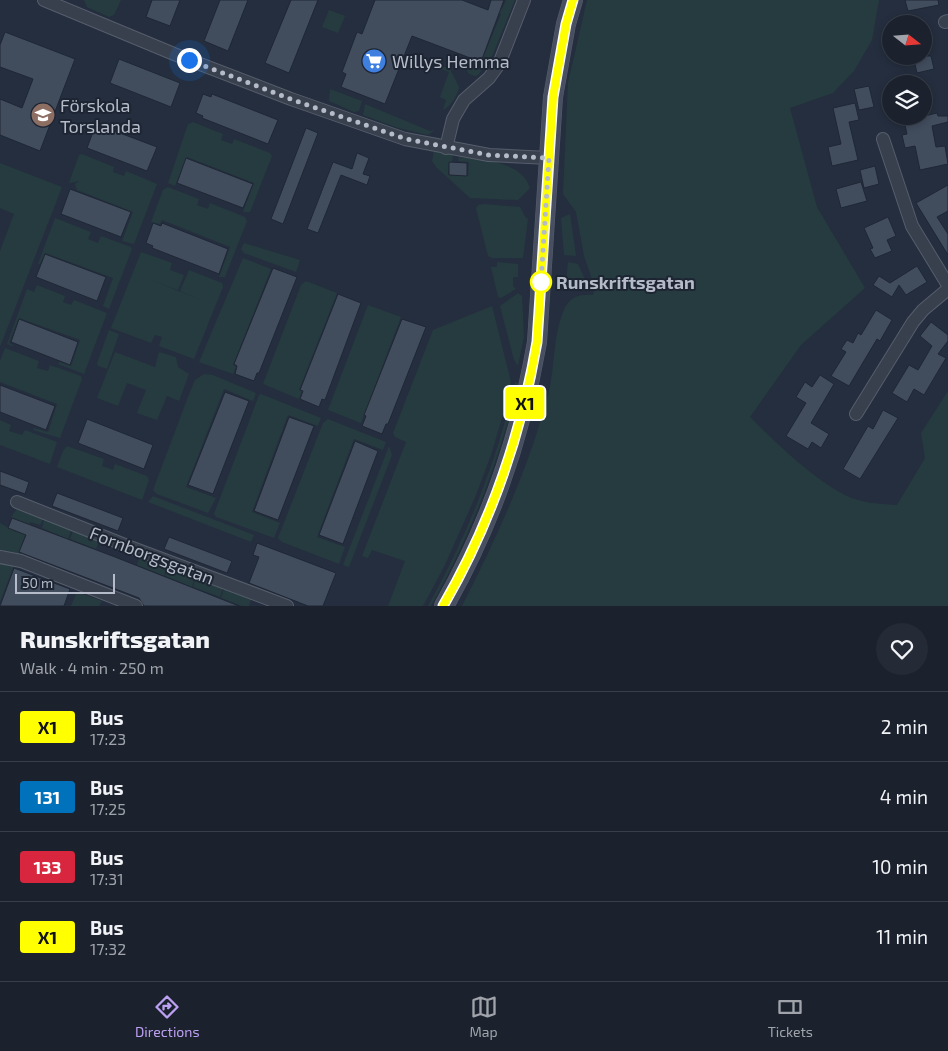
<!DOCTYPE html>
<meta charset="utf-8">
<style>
:root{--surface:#1b222e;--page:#242a36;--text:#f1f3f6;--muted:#a0a4aa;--line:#393f4a;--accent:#bca0f2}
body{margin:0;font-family:"Exo 2",sans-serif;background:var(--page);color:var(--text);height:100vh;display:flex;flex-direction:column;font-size:19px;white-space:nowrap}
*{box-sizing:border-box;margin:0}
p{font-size:16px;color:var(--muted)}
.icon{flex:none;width:28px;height:28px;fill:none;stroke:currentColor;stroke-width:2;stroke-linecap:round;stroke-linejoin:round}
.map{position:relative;height:606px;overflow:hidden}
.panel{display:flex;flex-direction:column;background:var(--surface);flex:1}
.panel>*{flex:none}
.badge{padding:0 10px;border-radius:4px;font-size:18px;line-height:32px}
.needle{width:32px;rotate:107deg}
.fabs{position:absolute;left:882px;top:15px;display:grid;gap:10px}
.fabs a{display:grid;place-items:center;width:50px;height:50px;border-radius:50%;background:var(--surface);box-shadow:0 2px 8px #0003,0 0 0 1px var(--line);font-size:25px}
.scale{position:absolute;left:15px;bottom:12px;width:100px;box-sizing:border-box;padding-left:5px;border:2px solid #b5bbc9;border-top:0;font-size:14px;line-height:18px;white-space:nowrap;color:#b5bbc9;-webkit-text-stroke:4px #1d2533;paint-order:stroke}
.you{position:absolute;width:25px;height:25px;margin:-12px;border:4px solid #fff;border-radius:50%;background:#1a73e8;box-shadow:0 0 0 8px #1a73e833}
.map>.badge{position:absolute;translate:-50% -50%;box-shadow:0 0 0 2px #fff}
.round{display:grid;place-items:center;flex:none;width:52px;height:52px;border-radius:26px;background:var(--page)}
.head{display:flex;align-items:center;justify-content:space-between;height:85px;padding:0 20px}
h1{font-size:24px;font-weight:800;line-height:38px}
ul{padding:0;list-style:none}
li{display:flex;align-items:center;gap:15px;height:70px;padding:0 20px;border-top:1px solid var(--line)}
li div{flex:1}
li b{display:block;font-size:19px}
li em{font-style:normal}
li .badge{min-width:55px;font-weight:700;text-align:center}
.tabs{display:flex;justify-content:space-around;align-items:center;height:70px;border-top:1px solid var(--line);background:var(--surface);font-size:14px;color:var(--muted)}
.tabs a{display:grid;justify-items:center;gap:2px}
.tabs .selected{color:var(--accent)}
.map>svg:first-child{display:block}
</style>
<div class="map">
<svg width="948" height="606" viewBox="0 0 948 606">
<rect width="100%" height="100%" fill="#242e3e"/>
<g fill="#263b3f">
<path d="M 84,0 L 121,0 L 114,15 L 109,17 L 87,7 Z"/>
<path d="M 506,0 L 515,0 L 491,59 L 478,75 L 475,76 L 469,74 L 466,69 L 469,59 L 481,63 L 501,14 L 488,9 L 489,5 L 502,9 Z"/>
<path d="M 587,0 L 879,0 L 872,40 L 854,71 L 833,93 L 790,108 L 817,207 L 865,288 L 801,345 L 750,417 C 777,443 826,493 862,501 C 873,504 885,504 897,505 L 925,458 L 921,433 L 948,391 L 948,606 L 462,606 C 497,537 530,466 549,391 C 555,365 553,337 563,312 C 569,297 578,294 593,295 L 595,288 L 584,256 L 576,212 L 563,194 L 568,83 Z"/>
<path d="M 329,10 L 345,16 L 338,33 L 322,27 Z"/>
<path d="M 440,65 L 450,69 L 459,87 C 458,95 450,107 443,110 L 446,100 L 440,97 L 449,72 L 438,68 Z"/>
<path d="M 330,89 L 362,101 L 359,111 L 354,112 L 329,101 Z"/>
<path d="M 365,104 L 430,131 L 435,130 L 428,135 L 398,128 L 363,115 Z"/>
<path d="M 193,122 L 223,134 L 221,140 L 232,144 L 234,139 L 270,153 L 272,156 L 250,212 L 243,212 L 254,183 L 187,157 L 175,186 L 168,183 L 188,124 Z"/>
<path d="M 434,151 L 453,155 L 452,162 L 449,162 L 448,175 L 468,176 L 469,162 L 458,161 L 459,157 C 483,161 521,160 530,188 L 518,200 L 470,198 L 436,167 L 432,161 Z"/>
<path d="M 82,154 L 114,167 L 113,172 L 124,176 L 126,171 L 157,184 L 134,244 L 122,241 L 133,212 L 77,190 L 75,184 L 79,181 L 69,183 L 79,155 Z"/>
<path d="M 0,163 L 62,187 L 0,347 L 0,251 L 14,214 L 0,208 Z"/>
<path d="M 168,187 L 199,199 L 197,205 L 208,209 L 210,203 L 245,217 L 247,221 L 225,277 L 219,277 L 230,247 L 162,220 L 160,224 L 151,222 L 163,190 Z"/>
<path d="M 484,204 L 520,207 L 526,218 L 528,219 L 523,258 L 492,258 L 488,256 L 476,208 L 478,205 Z"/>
<path d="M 570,214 L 576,256 L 564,255 L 561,218 Z"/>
<path d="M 55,218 L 91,232 L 88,239 L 98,243 L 101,236 L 131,247 L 132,249 L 109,309 L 103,306 L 113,278 L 45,253 L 40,264 L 38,264 Z"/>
<path d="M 244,243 L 300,260 L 296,272 L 244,253 L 241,249 Z"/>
<path d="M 141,252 L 172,263 L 170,270 L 184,275 L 178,290 L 151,280 L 206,302 L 180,291 L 189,270 L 222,283 L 223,287 L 194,359 L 159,346 L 162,337 L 155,335 L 151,343 L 111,328 Z"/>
<path d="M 243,258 L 271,269 L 233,365 L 236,367 L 233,374 L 199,362 Z"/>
<path d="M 497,262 L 518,264 L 518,277 L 513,277 L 513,286 L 516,289 L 501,298 L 498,297 L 491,267 L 497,267 Z"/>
<path d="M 568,262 L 578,264 L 589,288 L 566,283 Z"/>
<path d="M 306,281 L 337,293 L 299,390 L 302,391 L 299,399 L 263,384 L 301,285 Z"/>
<path d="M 37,285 L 65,296 L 63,302 L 71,305 L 74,300 L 107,313 L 84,374 L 58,364 L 59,362 L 71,366 L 80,340 L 19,318 L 9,343 L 13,345 L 12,346 L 7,344 L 27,289 L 34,292 Z"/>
<path d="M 518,293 L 522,296 L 524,337 L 518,366 L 514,360 L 500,306 Z"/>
<path d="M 368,305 L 401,317 L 361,423 L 328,410 Z"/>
<path d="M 492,306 L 511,382 L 507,401 L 491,455 L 476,495 L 445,565 L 423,606 L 388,606 L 405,561 L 372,550 L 368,558 L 362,556 L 406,442 L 395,437 L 393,433 L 433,330 Z"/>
<path d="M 109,330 L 119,334 L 107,369 L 98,366 L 97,363 Z"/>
<path d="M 5,348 L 39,361 L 37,368 L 48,371 L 50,365 L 81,376 L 82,379 L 60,438 L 33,430 L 34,428 L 48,432 L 57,404 L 0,382 L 0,361 Z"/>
<path d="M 115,352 L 155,367 L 159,352 L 176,357 L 178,367 L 189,374 L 179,401 L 167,396 L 157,420 L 137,413 L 146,390 L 127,383 L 118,406 L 97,398 Z"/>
<path d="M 204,374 L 213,375 L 256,393 L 253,401 L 224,389 L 186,487 L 216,498 L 208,513 L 157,494 L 153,490 L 188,397 L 195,380 Z"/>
<path d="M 515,382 L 518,383 C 516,399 510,415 505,431 C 487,492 462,551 431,606 L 428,606 C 467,536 497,461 515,382 Z"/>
<path d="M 261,394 L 321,418 L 318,426 L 288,415 L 252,512 L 280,523 L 274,538 L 216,517 L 214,514 L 259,395 Z"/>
<path d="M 328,419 L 386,442 L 383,450 L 354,439 L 317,537 L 345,547 L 339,564 L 282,542 L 278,538 L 323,423 Z"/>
<path d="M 0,420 L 11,425 L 9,431 L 22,435 L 25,430 L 57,442 L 50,464 L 0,445 Z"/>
<path d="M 67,446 L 104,459 L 102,466 L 113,470 L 115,464 L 147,476 L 149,480 L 142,500 L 57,467 L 63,451 Z"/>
<path d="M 389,446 L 392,455 L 349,567 L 343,565 Z"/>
<path d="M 153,496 L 254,535 L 251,542 L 148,502 Z"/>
<path d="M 17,509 L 43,519 L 40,525 L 30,522 L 17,557 L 0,552 L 0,523 L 16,532 L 20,521 L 11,517 Z"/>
<path d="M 44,520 L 71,530 L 68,539 L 42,528 Z"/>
<path d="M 73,531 L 99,541 L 96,549 L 70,539 Z"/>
<path d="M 140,556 L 167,567 L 164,576 L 137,565 Z"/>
<path d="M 0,557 L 15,563 L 0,602 Z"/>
<path d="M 168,567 L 195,577 L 192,587 L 165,576 Z"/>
<path d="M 196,578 L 223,588 L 220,597 L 193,587 Z"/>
<path d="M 224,589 L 251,599 L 249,606 L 242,606 L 221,598 Z"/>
<path d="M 77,592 L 102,601 L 99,606 L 71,606 Z"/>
</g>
<g fill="#414c5d" stroke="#1f2735">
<path d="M 152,0 L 180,0 L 170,26 L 146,17 Z"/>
<path d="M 220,0 L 248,0 L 228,51 L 204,41 Z"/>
<path d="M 291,0 L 318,0 L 289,73 L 265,63 Z"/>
<path d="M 375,0 L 462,0 L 488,10 L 491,0 L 504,0 L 481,62 L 412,36 L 385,104 L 341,87 L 346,74 L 342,72 L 357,32 L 362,34 Z"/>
<path d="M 905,0 L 938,0 L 939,5 L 908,11 Z"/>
<path d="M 5,32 L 75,59 L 40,151 L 0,135 L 0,99 L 22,108 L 33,79 L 0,67 L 0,45 Z"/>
<path d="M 913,56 L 931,56 L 934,69 L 917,73 Z"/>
<path d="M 119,59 L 180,83 L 171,107 L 110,83 Z"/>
<path d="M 869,86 L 874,107 L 859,110 L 854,89 Z"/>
<path d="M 203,94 L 211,97 L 212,94 L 278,120 L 268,144 L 202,118 L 203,116 L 196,113 Z"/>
<path d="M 855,103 L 859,120 L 849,122 L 858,160 L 832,166 L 828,147 L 841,144 L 833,108 Z"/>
<path d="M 937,113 L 938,116 L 948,116 L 948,122 L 932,126 L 936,147 L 945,146 L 948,164 L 920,170 L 915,146 L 905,148 L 902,135 L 907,134 L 903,116 L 924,116 Z"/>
<path d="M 96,124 L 157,147 L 147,171 L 87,148 Z"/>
<path d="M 306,128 L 318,133 L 283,224 L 271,219 Z"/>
<path d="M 357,153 L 369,158 L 363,174 L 370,176 L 367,185 L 341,175 L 318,233 L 307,229 L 333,162 L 352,169 Z"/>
<path d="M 186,158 L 253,184 L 243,208 L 177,183 Z"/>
<path d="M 449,162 L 467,163 L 467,176 L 449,175 Z"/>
<path d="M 875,166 L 879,184 L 864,188 L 860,170 Z"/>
<path d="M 861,182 L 867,201 L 841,208 L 836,189 Z"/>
<path d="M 948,185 L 948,211 L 937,217 L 948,234 L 948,255 L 916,203 Z"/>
<path d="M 70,189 L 131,212 L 121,237 L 61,214 Z"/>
<path d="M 888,217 L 896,236 L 887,240 L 892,251 L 875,258 L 870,249 L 873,248 L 864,228 Z"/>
<path d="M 153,223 L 161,226 L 162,223 L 228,249 L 219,274 L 152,248 L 153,246 L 146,243 Z"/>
<path d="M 45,254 L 106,277 L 97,301 L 36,277 Z"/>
<path d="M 917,266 L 927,282 L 906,295 L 899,285 L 892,297 L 873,285 L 879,276 L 890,283 Z"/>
<path d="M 273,268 L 297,277 L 259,373 L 257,373 L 254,381 L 235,374 L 237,366 L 234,364 Z"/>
<path d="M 338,294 L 361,303 L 325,400 L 322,399 L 319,407 L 300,399 L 303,391 L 300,390 Z"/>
<path d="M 876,310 L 892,320 L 880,341 L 877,339 L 849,386 L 831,376 L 846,352 L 841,349 L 847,340 L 853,343 L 858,333 L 861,335 Z"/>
<path d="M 19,319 L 78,342 L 70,365 L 11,342 Z"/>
<path d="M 402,319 L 426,327 L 388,424 L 386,424 L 382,434 L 362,426 L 366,416 L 364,415 Z"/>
<path d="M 931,322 L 948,335 L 948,341 L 938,354 L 946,358 L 924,395 L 914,389 L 907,402 L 892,393 L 909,365 L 918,370 L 932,346 L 920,336 Z"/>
<path d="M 820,375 L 834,384 L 811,423 L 829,434 L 821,448 L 812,442 L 808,449 L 786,436 L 806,403 L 796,397 L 805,382 L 812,387 Z"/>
<path d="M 0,385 L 55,406 L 46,430 L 0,412 Z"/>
<path d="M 225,392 L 249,401 L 213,494 L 188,485 Z"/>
<path d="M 883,410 L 898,418 L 860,479 L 843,469 L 868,426 L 873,429 Z"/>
<path d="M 289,417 L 314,426 L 278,520 L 254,511 Z"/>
<path d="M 87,419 L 153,445 L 144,469 L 78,443 Z"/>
<path d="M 355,441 L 378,451 L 343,544 L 319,535 Z"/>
<path d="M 0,471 L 29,482 L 25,494 L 0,485 Z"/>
<path d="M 57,493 L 123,518 L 118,531 L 52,506 Z"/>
<path d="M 12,518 L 115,557 L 239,606 L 144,606 L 139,598 L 19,552 L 26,535 L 8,528 Z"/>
<path d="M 169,537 L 232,561 L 227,573 L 164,549 Z"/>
<path d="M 257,543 L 336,573 L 323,606 L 308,606 L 249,583 L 259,557 L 253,555 Z"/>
<path d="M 14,568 L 70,589 L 64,606 L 0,606 Z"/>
</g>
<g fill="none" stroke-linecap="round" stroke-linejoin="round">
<defs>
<g id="street">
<path d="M 44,0 L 174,54 L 291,99 L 405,139 L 489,155 L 549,158"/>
<path d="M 945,22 L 948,21"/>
<path d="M 883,139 L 912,226 L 948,285"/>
<path d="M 446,148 L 453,119 L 464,100 L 489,78 L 499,64 L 524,0"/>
<path d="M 856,414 L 913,322 L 923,310 L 948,289"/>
<path d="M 17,502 L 130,547 L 287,606"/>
<path d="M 0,557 L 21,561 L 136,606"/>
</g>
<path id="secondary" d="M 444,606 C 490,525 521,435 537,342 L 553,97 L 566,24 L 573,0"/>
</defs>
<use href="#street" stroke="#565e6c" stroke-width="14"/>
<use href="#secondary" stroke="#565e6c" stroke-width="20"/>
<use href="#street" stroke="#38404e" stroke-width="12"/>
<use href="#secondary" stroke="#474f61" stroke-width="19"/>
</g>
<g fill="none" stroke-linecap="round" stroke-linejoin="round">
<defs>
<path id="line" d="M 443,606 C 490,525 521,435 537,342 L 553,97 L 566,24 L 573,0"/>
</defs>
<use href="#line" stroke="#fff" stroke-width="11"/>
<use href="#line" stroke="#ff0" stroke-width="8"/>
<path stroke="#b5bbc9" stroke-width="5" stroke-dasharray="0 9" d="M 189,60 L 296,101 L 406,139 L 489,155 L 549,158 L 541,282"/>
</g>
<defs>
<symbol id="supermarket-disc" viewBox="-11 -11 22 22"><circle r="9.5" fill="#3f7fe0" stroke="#1d2533"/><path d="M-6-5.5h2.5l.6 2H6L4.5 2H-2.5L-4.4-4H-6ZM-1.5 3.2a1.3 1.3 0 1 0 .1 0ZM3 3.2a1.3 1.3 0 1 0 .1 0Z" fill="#fff"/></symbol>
<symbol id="school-disc" viewBox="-11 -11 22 22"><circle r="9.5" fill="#8d6e63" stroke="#1d2533"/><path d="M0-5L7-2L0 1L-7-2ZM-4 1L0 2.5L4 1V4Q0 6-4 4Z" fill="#fff"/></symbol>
</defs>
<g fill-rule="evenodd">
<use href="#supermarket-disc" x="360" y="47" width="28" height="28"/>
<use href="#school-disc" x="29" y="101" width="28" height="28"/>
</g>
<circle fill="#fff" stroke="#ff0" stroke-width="2.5" cx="541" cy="282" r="10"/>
<g text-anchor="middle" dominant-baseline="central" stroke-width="4" stroke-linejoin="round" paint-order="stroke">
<g font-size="18" fill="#b5bbc9" stroke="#1d2533" text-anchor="start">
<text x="392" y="61">Willys Hemma</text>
<text x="60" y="105">Förskola<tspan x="60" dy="21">Torslanda</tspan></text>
</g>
<g font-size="18" font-weight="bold" fill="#b5bbc9" stroke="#1d2533" text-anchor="start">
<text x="556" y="282">Runskriftsgatan</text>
</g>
<g font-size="18" fill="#b5bbc9" stroke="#1d2533">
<text transform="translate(152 555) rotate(21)">Fornborgsgatan</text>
</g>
</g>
</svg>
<div class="fabs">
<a><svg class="needle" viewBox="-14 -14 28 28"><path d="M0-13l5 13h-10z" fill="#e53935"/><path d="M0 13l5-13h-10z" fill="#a0a4aa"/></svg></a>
<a><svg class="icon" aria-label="layers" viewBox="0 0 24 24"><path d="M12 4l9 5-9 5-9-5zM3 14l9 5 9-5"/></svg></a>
</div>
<div class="scale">50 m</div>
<div class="you" style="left:189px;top:60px"></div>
<b class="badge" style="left:525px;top:403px;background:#ff0;color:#111">X1</b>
</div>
<section class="panel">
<div class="head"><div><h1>Runskriftsgatan</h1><p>Walk · 4 min · 250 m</p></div><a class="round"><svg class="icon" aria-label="heart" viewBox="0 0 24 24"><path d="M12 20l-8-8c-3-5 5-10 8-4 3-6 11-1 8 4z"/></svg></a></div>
<ul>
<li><span class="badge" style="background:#ff0;color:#111">X1</span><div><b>Bus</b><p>17:23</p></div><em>2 min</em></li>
<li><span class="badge" style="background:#0072bc;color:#fff">131</span><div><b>Bus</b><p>17:25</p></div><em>4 min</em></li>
<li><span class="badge" style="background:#d7263d;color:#fff">133</span><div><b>Bus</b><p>17:31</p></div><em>10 min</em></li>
<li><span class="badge" style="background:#ff0;color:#111">X1</span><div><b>Bus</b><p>17:32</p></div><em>11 min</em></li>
</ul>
</section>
<nav class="tabs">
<a class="selected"><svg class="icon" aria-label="directions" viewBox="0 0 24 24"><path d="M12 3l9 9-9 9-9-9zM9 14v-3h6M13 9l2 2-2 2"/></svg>Directions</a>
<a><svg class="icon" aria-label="map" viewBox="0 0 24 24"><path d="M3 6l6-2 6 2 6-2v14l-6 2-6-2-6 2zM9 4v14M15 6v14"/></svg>Map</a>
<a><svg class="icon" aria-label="tickets" viewBox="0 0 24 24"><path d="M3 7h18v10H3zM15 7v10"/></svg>Tickets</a>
</nav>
